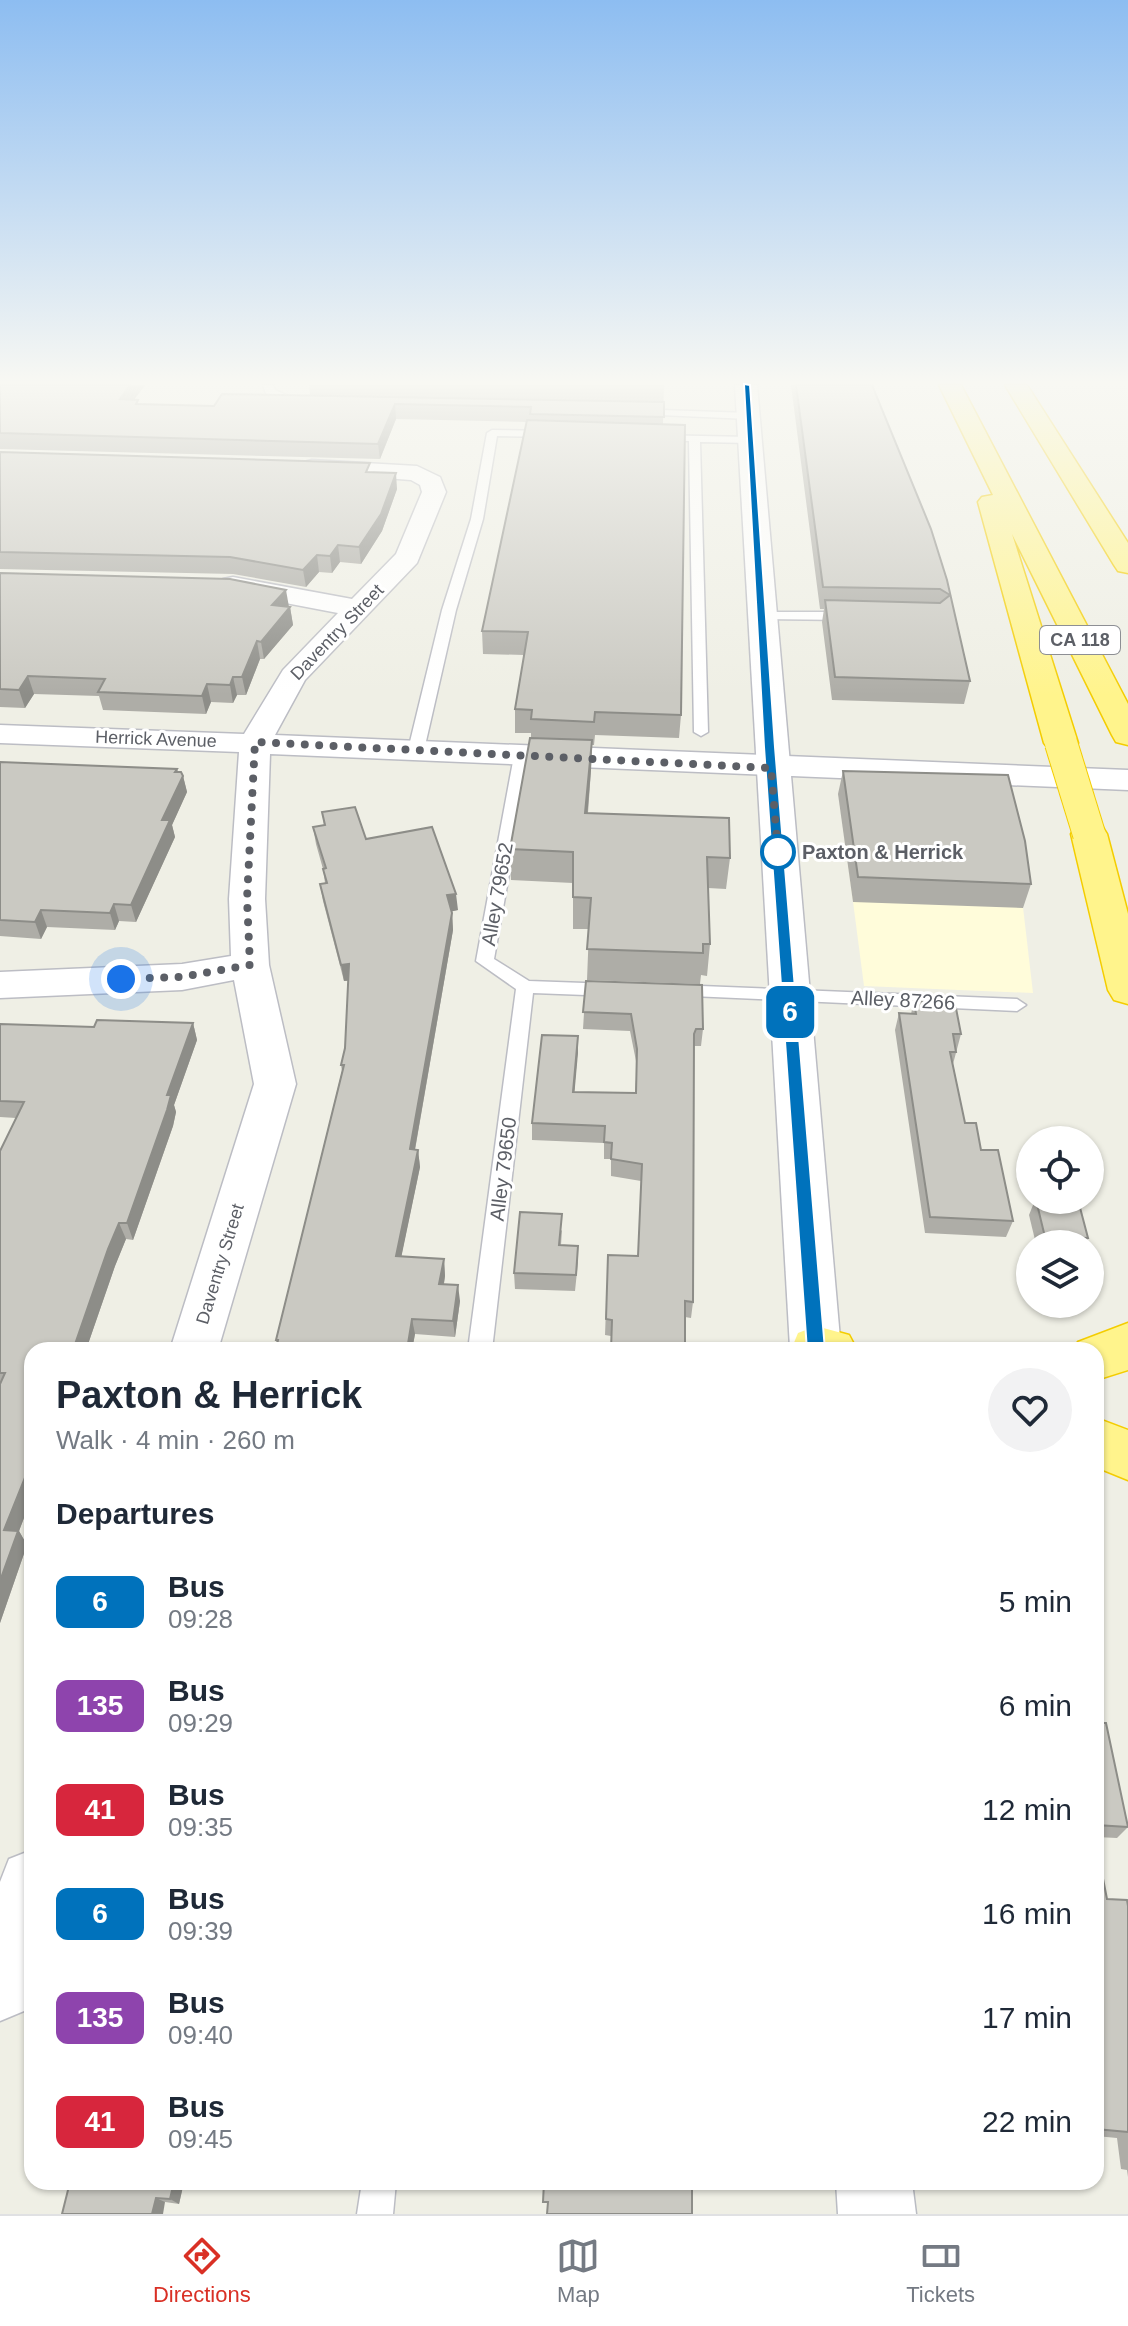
<!DOCTYPE html>
<meta charset="utf-8">
<style>
:root{--surface:#fff;--page:#f2f2f3;--text:#1f2937;--muted:#747a83;--line:#e0e1e3;--accent:#d93025}
body{margin:0;font-family:Arial,sans-serif;background:var(--page);color:var(--text);height:100vh;display:flex;flex-direction:column;font-size:30px;white-space:nowrap}
*{box-sizing:border-box;margin:0}
p{font-size:26px;color:var(--muted)}
.icon{flex:none;width:44px;height:44px;fill:none;stroke:currentColor;stroke-width:2;stroke-linecap:round;stroke-linejoin:round}
.map{position:relative;flex:1;overflow:hidden}
.details{position:absolute;left:24px;top:1342px;width:1080px;height:848px;display:flex;flex-direction:column;background:var(--surface);border-radius:24px;box-shadow:0 2px 6px #0004}
.details>*{flex:none}
.badge{padding:0 16px;border-radius:12px;font-size:28px;line-height:52px}
.buttons{position:absolute;left:1016px;top:1126px;display:grid;gap:16px}
.buttons a{display:grid;place-items:center;width:88px;height:88px;border-radius:50%;background:var(--surface);box-shadow:0 2px 6px #0004;font-size:40px}
.you{position:absolute;width:40px;height:40px;margin:-20px;border:6px solid #fff;border-radius:50%;background:#1a73e8;box-shadow:0 0 0 12px #1a73e833}
.map>.badge{position:absolute;translate:-50% -50%;box-shadow:0 0 0 4px #fff}
h2{padding:0 32px;font-size:30px;line-height:72px}
.round{display:grid;place-items:center;flex:none;width:84px;height:84px;border-radius:42px;background:var(--page)}
.summary{display:flex;align-items:center;justify-content:space-between;height:136px;padding:0 32px}
h1{font-size:38px;font-weight:600;line-height:60px}
ul{padding:0;list-style:none}
li{display:flex;align-items:center;gap:24px;height:104px;padding:0 32px}
li div{flex:1}
li b{display:block;font-size:30px}
li em{font-style:normal}
li .badge{min-width:88px;font-weight:700;text-align:center}
.dock{display:flex;justify-content:space-around;align-items:center;height:112px;border-top:2px solid var(--line);background:var(--surface);font-size:22px;color:var(--muted)}
.dock a{display:grid;justify-items:center;gap:4px}
.dock .on{color:var(--accent)}
.map>svg:first-child{display:block}
</style>
<div class="map">
<svg width="1128" height="2214" viewBox="0 0 1128 2214">
<rect width="100%" height="100%" fill="#efefe5"/>
<path fill="#fffcda" d="M 840,802 L 1018,864 L 1033,993 L 864,986 Z"/>
<g fill="none" stroke-linecap="round" stroke-linejoin="round">
<defs>
<g id="service">
<path d="M 263,385 L 273,385 L 275,390 L 302,402 L 297,405 L 266,394 Z"/>
<path d="M 633,409 L 749,413 L 754,416 L 749,419 L 637,414 L 633,413 Z"/>
<path d="M 492,430 L 550,431 L 555,434 L 550,437 L 497,436 L 483,519 L 456,610 L 424,750 L 416,755 L 408,750 L 442,610 L 471,519 L 487,433 Z"/>
<path d="M 654,435 L 750,437 L 755,440 L 750,443 L 700,442 L 708,732 L 701,736 L 694,732 L 689,441 L 658,440 L 654,439 Z"/>
<path d="M 756,612 L 849,612 L 856,616 L 849,620 L 761,619 L 754,615 Z"/>
<path d="M 522,751 L 530,756 L 494,959 L 529,981 L 612,984 L 621,990 L 612,996 L 533,993 L 492,1350 L 468,1350 L 516,989 L 476,961 L 514,756 Z"/>
<path d="M 676,985 L 1017,999 L 1026,1005 L 1017,1011 L 669,995 L 667,991 Z"/>
<path d="M 362,2182 L 396,2182 L 393,2214 L 357,2214 Z"/>
</g>
<g id="minor">
<path d="M 312,460 L 417,466 L 440,477 L 446,492 L 417,563 L 305,680 L 275,735 L 1128,770 L 1128,790 L 270,754 L 265,899 L 269,965 L 296,1084 L 218,1350 L 170,1350 L 254,1084 L 234,980 L 182,990 L 0,998 L 0,972 L 182,964 L 231,956 L 229,899 L 239,752 L 0,743 L 0,725 L 244,734 L 283,670 L 338,613 L 223,591 L 219,585 L 223,579 L 233,577 L 352,599 L 396,554 L 422,492 L 420,485 L 411,480 L 304,472 L 300,467 L 304,462 Z"/>
<path d="M 32,1850 L 32,1991 L 24,2011 L 0,2021 L 0,1882 L 9,1859 Z"/>
</g>
<path id="tertiary" d="M 735,385 L 757,385 L 841,1350 L 790,1348 Z"/>
<path id="secondary" d="M 836,2182 L 912,2182 L 916,2214 L 838,2214 Z"/>
<g id="motorway">
<path d="M 939,385 L 961,385 L 1128,704 L 1128,745 L 1116,742 L 1112,735 L 1012,534 L 1078,743 L 1073,750 L 1061,753 L 1049,750 L 1044,743 L 978,502 L 982,497 L 993,495 Z"/>
<path d="M 1005,385 L 1027,385 L 1128,543 L 1128,573 L 1118,571 L 1114,565 Z"/>
<path d="M 1089,823 L 1102,826 L 1107,834 L 1128,914 L 1128,1004 L 1114,1000 L 1108,990 L 1071,834 L 1076,826 Z"/>
<path d="M 1128,1323 L 1128,1370 L 1096,1380 L 1096,1350 L 1074,1350 L 1078,1342 Z"/>
<path d="M 816,1326 L 849,1335 L 857,1350 L 791,1350 L 798,1333 Z"/>
<path d="M 1096,1418 L 1128,1430 L 1128,1480 L 1096,1467 Z"/>
</g>
</defs>
<use href="#service" stroke="#bcbdc4" stroke-width="3"/>
<use href="#minor" stroke="#bcbdc4" stroke-width="3"/>
<use href="#tertiary" stroke="#bcbdc4" stroke-width="3"/>
<use href="#secondary" stroke="#babcc3" stroke-width="3"/>
<use href="#motorway" stroke="#f4cd00" stroke-width="3"/>
<use href="#service" fill="#fff" fill-rule="evenodd"/>
<use href="#minor" fill="#fff" fill-rule="evenodd"/>
<use href="#tertiary" fill="#fff" fill-rule="evenodd"/>
<use href="#secondary" fill="#fff" fill-rule="evenodd"/>
<use href="#motorway" fill="#fff48c" fill-rule="evenodd"/>
<defs>
<path id="motorway-bridge" d="M 1061,743 L 1089,834"/>
</defs>
<use href="#motorway-bridge" stroke="#f4cd00" stroke-width="34" stroke-linecap="butt"/>
<use href="#motorway-bridge" stroke="#fff48c" stroke-width="32"/>
</g>
<g fill="#aeada7">
<path d="M 0,385 L 145,385 L 134,400 L 139,404 L 214,406 L 310,395 L 309,385 L 664,385 L 663,424 L 681,715 L 679,738 L 595,735 L 594,745 L 592,745 L 591,770 L 588,813 L 730,858 L 726,889 L 708,888 L 710,944 L 707,976 L 701,975 L 700,984 L 587,980 L 589,929 L 573,929 L 573,883 L 511,880 L 510,849 L 531,738 L 531,733 L 515,733 L 515,709 L 524,655 L 483,654 L 482,631 L 527,422 L 396,419 L 380,459 L 0,449 Z"/>
<path d="M 791,385 L 872,385 L 947,580 L 970,681 L 964,704 L 832,700 L 822,622 L 824,609 L 820,609 Z"/>
<path d="M 0,452 L 371,472 L 397,489 L 382,531 L 361,564 L 340,562 L 332,573 L 319,572 L 306,587 L 233,574 L 0,569 Z"/>
<path d="M 0,573 L 290,607 L 293,625 L 264,659 L 260,659 L 246,695 L 237,695 L 233,703 L 211,702 L 206,714 L 103,710 L 99,696 L 34,694 L 25,708 L 0,707 Z"/>
<path d="M 0,762 L 177,769 L 178,772 L 183,776 L 187,792 L 172,825 L 175,837 L 136,922 L 119,921 L 115,930 L 47,927 L 41,939 L 0,936 Z"/>
<path d="M 843,771 L 1031,884 L 1023,908 L 853,902 L 838,794 Z"/>
<path d="M 322,812 L 366,839 L 458,910 L 452,911 L 453,930 L 415,1150 L 418,1150 L 420,1167 L 401,1257 L 444,1259 L 445,1276 L 444,1284 L 460,1301 L 455,1337 L 415,1334 L 412,1350 L 276,1350 L 277,1345 L 276,1340 L 342,1071 L 341,1065 L 345,1048 L 349,981 L 344,981 L 323,901 L 320,884 L 325,883 L 323,869 L 316,844 L 313,827 L 324,825 Z"/>
<path d="M 586,981 L 703,1029 L 701,1046 L 694,1046 L 693,1302 L 691,1318 L 685,1317 L 611,1336 L 605,1335 L 608,1255 L 638,1256 L 641,1181 L 611,1176 L 611,1159 L 604,1159 L 604,1143 L 532,1140 L 532,1123 L 578,1036 L 574,1092 L 635,1093 L 637,1066 L 630,1031 L 583,1029 Z"/>
<path d="M 914,1001 L 961,1034 L 953,1064 L 965,1123 L 981,1150 L 1013,1221 L 1006,1237 L 925,1233 L 895,1030 L 899,1013 L 911,1014 Z"/>
<path d="M 193,1023 L 197,1040 L 174,1105 L 176,1112 L 173,1126 L 133,1240 L 126,1239 L 115,1266 L 86,1350 L 32,1350 L 32,1497 L 19,1531 L 27,1545 L 0,1623 L 0,1151 L 16,1118 L 0,1117 L 0,1024 L 94,1027 Z"/>
<path d="M 1035,1200 L 1078,1200 L 1088,1238 L 1086,1244 L 1036,1244 L 1029,1215 Z"/>
<path d="M 562,1230 L 561,1245 L 578,1262 L 575,1291 L 515,1289 L 514,1273 Z"/>
<path d="M 1096,1723 L 1128,1827 L 1117,1838 L 1096,1837 Z"/>
<path d="M 1096,1843 L 1107,1899 L 1128,1906 L 1128,2177 L 1127,2170 L 1121,2169 L 1117,2138 L 1096,2136 Z"/>
<path d="M 184,2182 L 179,2204 L 165,2202 L 62,2214 Z"/>
</g>
<g fill="#8d8d88">
<path d="M 130,385 L 145,385 L 123,414 L 120,399 Z"/>
<path d="M 395,404 L 396,419 L 380,459 L 378,444 Z"/>
<path d="M 396,473 L 397,489 L 382,531 L 361,564 L 359,547 Z"/>
<path d="M 338,545 L 340,562 L 332,573 L 330,556 Z"/>
<path d="M 317,555 L 319,572 L 306,587 L 303,570 Z"/>
<path d="M 286,590 L 289,607 L 272,605 Z"/>
<path d="M 290,607 L 293,625 L 264,659 L 261,642 Z"/>
<path d="M 257,641 L 260,659 L 246,695 L 242,677 Z"/>
<path d="M 28,676 L 34,694 L 25,708 L 19,690 Z"/>
<path d="M 233,677 L 237,695 L 233,703 L 230,685 Z"/>
<path d="M 207,684 L 211,702 L 206,714 L 202,696 Z"/>
<path d="M 592,740 L 591,770 L 585,843 L 585,813 Z"/>
<path d="M 177,769 L 180,781 L 183,776 L 187,792 L 172,825 L 175,837 L 136,922 L 131,905 L 162,820 Z"/>
<path d="M 456,894 L 458,910 L 449,912 L 447,895 Z"/>
<path d="M 114,904 L 119,921 L 115,930 L 110,913 Z"/>
<path d="M 41,910 L 47,927 L 41,939 L 35,922 Z"/>
<path d="M 452,913 L 453,930 L 412,1166 L 410,1149 Z"/>
<path d="M 349,964 L 352,980 L 344,981 L 341,965 Z"/>
<path d="M 193,1023 L 197,1040 L 174,1105 L 176,1112 L 173,1126 L 133,1240 L 127,1223 L 167,1095 Z"/>
<path d="M 578,1036 L 578,1053 L 573,1109 L 573,1092 Z"/>
<path d="M 418,1150 L 420,1167 L 398,1273 L 396,1256 Z"/>
<path d="M 119,1223 L 126,1239 L 115,1266 L 86,1350 L 73,1350 L 108,1249 Z"/>
<path d="M 444,1259 L 445,1276 L 441,1300 L 439,1284 Z"/>
<path d="M 458,1285 L 460,1301 L 455,1337 L 453,1321 Z"/>
<path d="M 412,1319 L 415,1334 L 412,1350 L 407,1350 Z"/>
<path d="M 32,1460 L 32,1497 L 19,1531 L 27,1545 L 0,1623 L 0,1581 L 4,1530 Z"/>
<path d="M 174,2182 L 184,2182 L 179,2204 L 170,2199 Z"/>
<path d="M 156,2198 L 165,2202 L 163,2214 L 152,2214 Z"/>
</g>
<g fill="#cac9c2" stroke="#8d8d88" stroke-width="2">
<path d="M 0,385 L 130,385 L 120,399 L 138,400 L 136,404 L 214,406 L 222,394 L 664,402 L 664,417 L 530,414 L 531,407 L 395,404 L 378,444 L 0,433 Z"/>
<path d="M 796,385 L 872,385 L 931,529 L 947,580 L 970,681 L 835,677 L 825,600 L 940,603 L 950,595 L 940,589 L 823,587 Z"/>
<path d="M 527,420 L 685,425 L 681,715 L 595,712 L 594,722 L 531,719 L 532,710 L 515,709 L 528,632 L 482,631 Z"/>
<path d="M 0,452 L 370,463 L 366,472 L 396,473 L 381,514 L 359,547 L 338,545 L 330,556 L 317,555 L 303,570 L 230,557 L 0,552 Z"/>
<path d="M 0,573 L 230,579 L 286,590 L 272,605 L 290,607 L 261,642 L 257,641 L 242,677 L 233,677 L 230,685 L 207,684 L 202,696 L 98,692 L 105,679 L 28,676 L 19,690 L 0,689 Z"/>
<path d="M 530,738 L 592,740 L 585,813 L 729,818 L 730,858 L 707,857 L 710,944 L 703,944 L 703,953 L 587,949 L 591,898 L 573,897 L 573,852 L 510,849 Z"/>
<path d="M 0,762 L 177,769 L 175,772 L 181,772 L 183,776 L 162,820 L 170,820 L 131,905 L 114,904 L 110,913 L 41,910 L 35,922 L 0,920 Z"/>
<path d="M 843,771 L 1008,775 L 1025,841 L 1031,884 L 858,877 Z"/>
<path d="M 355,807 L 366,839 L 432,827 L 456,894 L 447,895 L 452,913 L 410,1149 L 418,1150 L 396,1256 L 444,1259 L 439,1284 L 458,1285 L 453,1321 L 412,1319 L 407,1350 L 276,1350 L 278,1340 L 276,1340 L 344,1065 L 341,1065 L 345,1048 L 349,964 L 341,965 L 320,884 L 327,883 L 323,869 L 326,868 L 313,827 L 325,825 L 322,812 Z"/>
<path d="M 586,981 L 702,985 L 703,1029 L 696,1029 L 694,1034 L 693,1302 L 685,1301 L 685,1350 L 611,1350 L 612,1320 L 606,1319 L 608,1255 L 638,1256 L 642,1164 L 611,1159 L 612,1143 L 604,1142 L 605,1126 L 532,1123 L 542,1035 L 578,1036 L 573,1092 L 636,1093 L 637,1049 L 631,1014 L 583,1012 Z"/>
<path d="M 914,1001 L 955,1003 L 961,1034 L 953,1034 L 956,1052 L 950,1052 L 965,1123 L 976,1123 L 981,1150 L 998,1150 L 1013,1221 L 930,1217 L 899,1013 L 916,1014 Z"/>
<path d="M 97,1020 L 193,1023 L 167,1095 L 171,1095 L 167,1110 L 127,1223 L 119,1223 L 108,1249 L 73,1350 L 32,1350 L 32,1460 L 4,1530 L 18,1531 L 0,1581 L 0,1384 L 5,1373 L 0,1373 L 0,1151 L 24,1102 L 0,1101 L 0,1024 L 94,1027 Z"/>
<path d="M 1036,1200 L 1078,1200 L 1088,1238 L 1045,1237 Z"/>
<path d="M 520,1212 L 562,1214 L 559,1245 L 578,1246 L 576,1275 L 514,1273 Z"/>
<path d="M 1096,1723 L 1106,1723 L 1128,1827 L 1096,1825 Z"/>
<path d="M 1096,1843 L 1107,1899 L 1127,1900 L 1128,1906 L 1128,2132 L 1096,2129 Z"/>
<path d="M 70,2182 L 174,2182 L 170,2199 L 156,2198 L 152,2214 L 62,2214 Z"/>
<path d="M 544,2182 L 692,2182 L 692,2214 L 547,2214 L 548,2202 L 543,2202 Z"/>
</g>
<linearGradient id="sky" x2="0" y2="1"><stop stop-color="#8dbdf1"/><stop offset="0.55" stop-color="#f8f8f3"/><stop offset="1" stop-color="#f8f8f3" stop-opacity="0"/></linearGradient>
<rect width="1128" height="695" fill="url(#sky)"/>
<path fill="#0072bc" stroke="#fff" stroke-width="2" d="M 744,384 L 750,385 L 775,747 L 825,1350 L 822,1355 L 809,1355 L 807,1350 L 764,747 Z"/>
<g fill="none" stroke-linecap="round" stroke-linejoin="round">
<path stroke="#5c5f66" stroke-width="8" stroke-dasharray="0 14.4" d="M 121,979 L 182,977 L 250,965 L 247,899 L 255,742 L 771,768 L 778,852"/>
</g>
<circle fill="#fff" stroke="#0072bc" stroke-width="4" cx="778" cy="852" r="16"/>
<g text-anchor="middle" dominant-baseline="central" stroke-width="6" stroke-linejoin="round" paint-order="stroke">
<g font-size="18" fill="#5c5f66" stroke="#fff">
<text transform="translate(337 632) rotate(-46)">Daventry Street</text>
<text transform="translate(156 739) rotate(2)">Herrick Avenue</text>
<text transform="translate(220 1264) rotate(-73)">Daventry Street</text>
</g>
<rect fill="#fff" stroke="#8d8f94" stroke-width="2" x="1040" y="626" width="80" height="28" rx="6"/>
<g font-size="18" font-weight="bold" fill="#5c5f66">
<text x="1080" y="640">CA 118</text>
</g>
<g font-size="20" font-weight="bold" fill="#5c5f66" stroke="#fff" text-anchor="start">
<text x="802" y="852">Paxton &amp; Herrick</text>
</g>
<g font-size="20" fill="#5c5f66" stroke="#fff">
<text transform="translate(497 894) rotate(-80)">Alley 79652</text>
<text transform="translate(903 1000) rotate(3)">Alley 87266</text>
<text transform="translate(503 1169) rotate(-83)">Alley 79650</text>
</g>
</g>
</svg>
<div class="buttons">
<a><svg class="icon" aria-label="locate" viewBox="0 0 24 24"><circle cx="12" cy="12" r="6"/><path d="M12 2v4M12 18v4M2 12h4M18 12h4"/></svg></a>
<a><svg class="icon" aria-label="layers" viewBox="0 0 24 24"><path d="M12 4l9 5-9 5-9-5zM3 14l9 5 9-5"/></svg></a>
</div>
<div class="you" style="left:121px;top:979px"></div>
<b class="badge" style="left:790px;top:1012px;background:#0072bc;color:#fff">6</b>
<section class="details">
<div class="summary"><div><h1>Paxton &amp; Herrick</h1><p>Walk · 4 min · 260 m</p></div><a class="round"><svg class="icon" aria-label="heart" viewBox="0 0 24 24"><path d="M12 20l-8-8c-3-5 5-10 8-4 3-6 11-1 8 4z"/></svg></a></div>
<h2>Departures</h2>
<ul>
<li><span class="badge" style="background:#0072bc;color:#fff">6</span><div><b>Bus</b><p>09:28</p></div><em>5 min</em></li>
<li><span class="badge" style="background:#8e44ad;color:#fff">135</span><div><b>Bus</b><p>09:29</p></div><em>6 min</em></li>
<li><span class="badge" style="background:#d7263d;color:#fff">41</span><div><b>Bus</b><p>09:35</p></div><em>12 min</em></li>
<li><span class="badge" style="background:#0072bc;color:#fff">6</span><div><b>Bus</b><p>09:39</p></div><em>16 min</em></li>
<li><span class="badge" style="background:#8e44ad;color:#fff">135</span><div><b>Bus</b><p>09:40</p></div><em>17 min</em></li>
<li><span class="badge" style="background:#d7263d;color:#fff">41</span><div><b>Bus</b><p>09:45</p></div><em>22 min</em></li>
</ul>
</section>
</div>
<nav class="dock">
<a class="on"><svg class="icon" aria-label="directions" viewBox="0 0 24 24"><path d="M12 3l9 9-9 9-9-9zM9 14v-3h6M13 9l2 2-2 2"/></svg>Directions</a>
<a><svg class="icon" aria-label="map" viewBox="0 0 24 24"><path d="M3 6l6-2 6 2 6-2v14l-6 2-6-2-6 2zM9 4v14M15 6v14"/></svg>Map</a>
<a><svg class="icon" aria-label="tickets" viewBox="0 0 24 24"><path d="M3 7h18v10H3zM15 7v10"/></svg>Tickets</a>
</nav>
